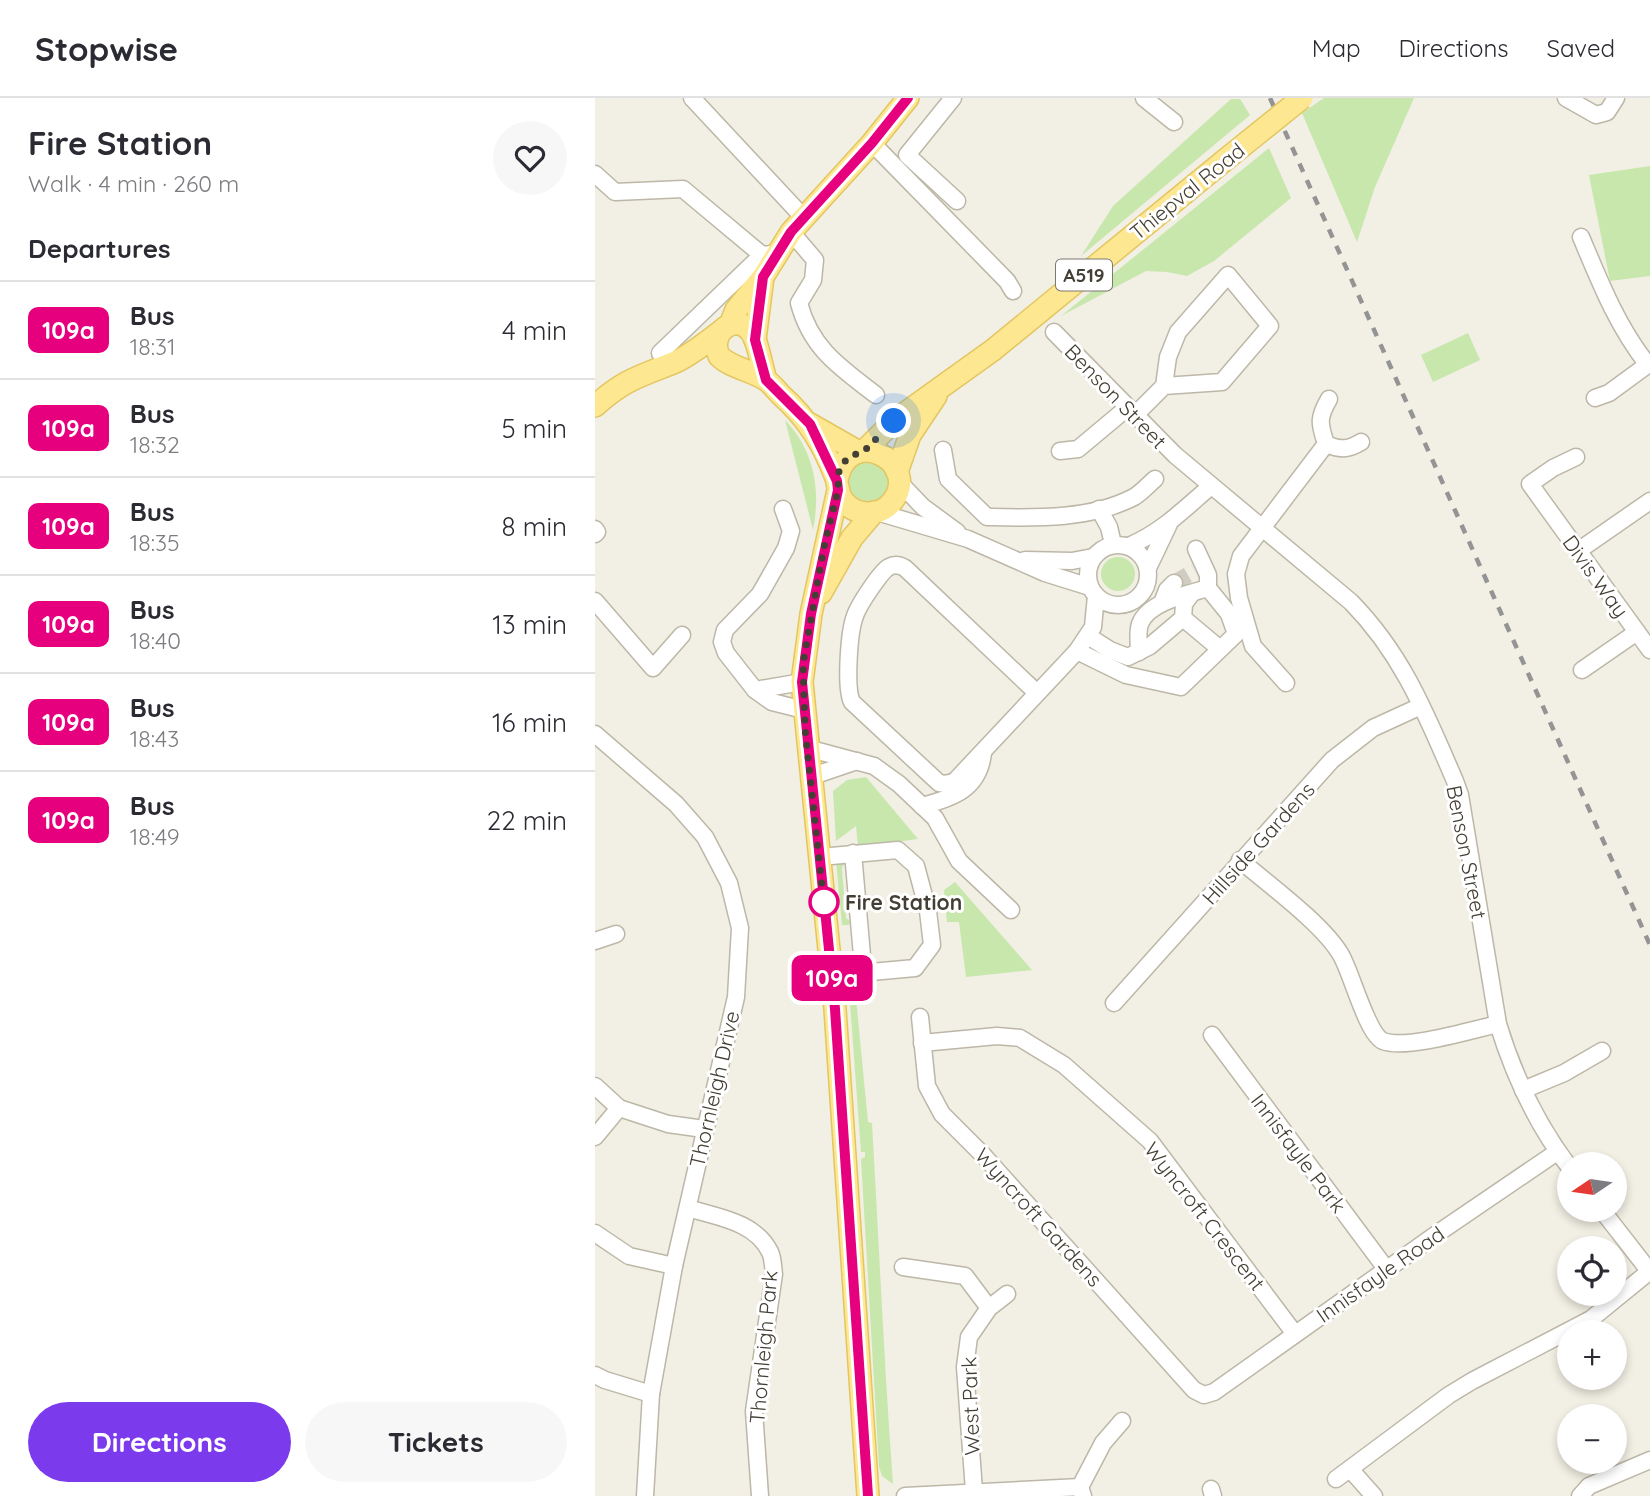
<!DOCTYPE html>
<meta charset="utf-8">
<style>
:root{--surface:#fff;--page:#f7f7f7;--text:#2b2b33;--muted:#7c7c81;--line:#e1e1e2;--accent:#7c3aed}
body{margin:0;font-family:Quicksand,sans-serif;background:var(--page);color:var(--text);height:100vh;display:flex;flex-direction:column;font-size:26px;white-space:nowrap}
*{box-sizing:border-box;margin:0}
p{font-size:23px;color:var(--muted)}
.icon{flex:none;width:38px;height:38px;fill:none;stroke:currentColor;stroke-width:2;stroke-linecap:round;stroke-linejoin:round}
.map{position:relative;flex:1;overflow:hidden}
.side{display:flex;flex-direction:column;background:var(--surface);width:595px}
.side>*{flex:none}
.badge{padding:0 14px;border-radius:10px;font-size:24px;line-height:46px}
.needle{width:46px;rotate:257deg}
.tools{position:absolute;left:962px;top:1054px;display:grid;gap:14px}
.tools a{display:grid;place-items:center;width:70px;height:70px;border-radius:50%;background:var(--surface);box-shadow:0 4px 10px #0003;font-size:35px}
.you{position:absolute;width:35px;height:35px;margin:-18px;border:5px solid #fff;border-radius:50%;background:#1a73e8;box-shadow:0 0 0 10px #1a73e833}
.map>.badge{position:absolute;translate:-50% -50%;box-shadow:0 0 0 4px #fff}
h2{padding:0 28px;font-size:26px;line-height:63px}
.round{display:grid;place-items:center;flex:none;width:74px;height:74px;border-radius:37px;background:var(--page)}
.head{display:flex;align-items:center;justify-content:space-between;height:119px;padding:0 28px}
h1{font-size:33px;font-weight:700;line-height:52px}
.button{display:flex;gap:14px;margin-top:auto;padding:14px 28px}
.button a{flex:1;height:80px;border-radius:42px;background:var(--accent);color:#fff;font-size:28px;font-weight:700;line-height:80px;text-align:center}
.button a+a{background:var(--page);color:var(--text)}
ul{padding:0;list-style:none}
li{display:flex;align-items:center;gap:21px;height:98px;padding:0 28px;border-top:2px solid var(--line)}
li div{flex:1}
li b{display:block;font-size:26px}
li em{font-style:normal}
li .badge{min-width:77px;font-weight:700;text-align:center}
header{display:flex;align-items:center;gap:42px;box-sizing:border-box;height:98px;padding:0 35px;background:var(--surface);border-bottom:2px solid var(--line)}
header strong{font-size:33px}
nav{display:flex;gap:38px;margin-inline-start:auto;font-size:24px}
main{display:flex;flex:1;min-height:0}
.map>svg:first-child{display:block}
</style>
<header>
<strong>Stopwise</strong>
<nav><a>Map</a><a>Directions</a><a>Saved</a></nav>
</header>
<main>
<section class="side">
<div class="head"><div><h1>Fire Station</h1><p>Walk · 4 min · 260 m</p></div><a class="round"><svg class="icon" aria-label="heart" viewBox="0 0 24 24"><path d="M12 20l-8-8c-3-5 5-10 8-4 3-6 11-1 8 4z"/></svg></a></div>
<h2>Departures</h2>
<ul>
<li><span class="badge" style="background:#e6007e;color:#fff">109a</span><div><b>Bus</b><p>18:31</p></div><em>4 min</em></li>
<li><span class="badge" style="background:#e6007e;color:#fff">109a</span><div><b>Bus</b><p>18:32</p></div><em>5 min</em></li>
<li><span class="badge" style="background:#e6007e;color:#fff">109a</span><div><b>Bus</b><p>18:35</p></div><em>8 min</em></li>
<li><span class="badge" style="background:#e6007e;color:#fff">109a</span><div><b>Bus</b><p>18:40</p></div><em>13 min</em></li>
<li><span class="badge" style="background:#e6007e;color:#fff">109a</span><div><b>Bus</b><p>18:43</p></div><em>16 min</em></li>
<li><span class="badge" style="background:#e6007e;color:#fff">109a</span><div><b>Bus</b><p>18:49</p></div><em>22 min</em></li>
</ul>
<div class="button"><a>Directions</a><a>Tickets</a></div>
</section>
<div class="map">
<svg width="1055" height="1398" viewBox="0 0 1055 1398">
<rect width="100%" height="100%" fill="#f2efe4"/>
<g fill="#c8e7ad">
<path d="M 729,0 L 819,0 L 780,89 L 762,144 L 707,15 Z"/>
<path d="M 636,1 L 645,1 L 655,17 L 486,158 L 518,108 Z"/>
<path d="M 674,50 L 696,100 L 619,163 L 592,178 L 572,174 L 551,173 L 466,218 Z"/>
<path d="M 1055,68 L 1055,178 L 1015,183 L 994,77 Z"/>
<path d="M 873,235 L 885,262 L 838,284 L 826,257 Z"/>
<path d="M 190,322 C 219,352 226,392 218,432 Z"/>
<path d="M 266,361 L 294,370 L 296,392 L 280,406 C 260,404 253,398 251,378 Z"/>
<circle cx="523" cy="476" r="17"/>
<path d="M 271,679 L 323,741 L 263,749 L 261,728 L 241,743 L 238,693 L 252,682 Z"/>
<path d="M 241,763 L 249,764 L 247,771 L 251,820 L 256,824 L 253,827 L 247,827 Z"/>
<path d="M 360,784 L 437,872 L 371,879 L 364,824 L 352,824 L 349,792 Z"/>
<path d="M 260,890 L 273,1024 L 277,1025 C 284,1145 289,1265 298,1386 L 287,1378 L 284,1369 L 266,1061 L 270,1059 L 270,1054 L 266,1054 L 254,891 Z"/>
</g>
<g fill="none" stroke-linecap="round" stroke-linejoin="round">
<path stroke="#cfccc1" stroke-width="16" stroke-dasharray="16 8" stroke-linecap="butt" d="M 579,485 L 600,473"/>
<defs>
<g id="minor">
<path d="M 97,0 L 209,120"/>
<path d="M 358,0 L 312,57 L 362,103"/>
<path d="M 549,0 L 579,24"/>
<path d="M 971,0 L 1001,17 L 1012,14 L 1021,0"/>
<path d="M 277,45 L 412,183 L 418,193"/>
<path d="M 0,76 L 20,94 L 88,91 L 167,157"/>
<path d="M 196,134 L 220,162 L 218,182 L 204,205 C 216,251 246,270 281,297"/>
<path d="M 986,139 C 1005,184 1022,228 1053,267"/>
<path d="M 459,234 L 580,357 L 756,504 C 808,557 831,616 860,683 L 865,697 L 903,926 C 919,978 942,1027 975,1070"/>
<path d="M 65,255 L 167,157 L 177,156"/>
<path d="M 1000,300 L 1014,295 L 1055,265"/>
<path d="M 734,301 C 723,320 724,325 731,346 C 745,352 753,352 766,344"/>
<path d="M 539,318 L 569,288 L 573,259 L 583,234 L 633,177 L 675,228 L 627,284 L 569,288"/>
<path d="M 348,352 L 353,381 L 392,419 C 440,420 495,422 539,399 C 546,395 553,387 560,381"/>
<path d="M 465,353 L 483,351 L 532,310"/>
<path d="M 981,359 L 958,370 L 935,386 L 1055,552"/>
<path d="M 304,384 L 328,409 L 362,434"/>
<path d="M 188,411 L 196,433 L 191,450 L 165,496 L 130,532 L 127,544 L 131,555 L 160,592 L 177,604 L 209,612"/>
<path d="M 504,411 L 514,429 L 518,446"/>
<path d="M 282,414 L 373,441 L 450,475 L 495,489"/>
<path d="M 0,431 L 2,434 L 0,436"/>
<circle cx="523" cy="477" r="30"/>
<path d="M 534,448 C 568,433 588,412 616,388"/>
<path d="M 601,451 L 613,477 L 613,490"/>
<path d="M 983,453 L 1055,403"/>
<path d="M 430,462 L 477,463 L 498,459"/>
<path d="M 553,470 L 574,426"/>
<path d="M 0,503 L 58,570 L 87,537"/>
<path d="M 567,505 L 572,492 L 579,485"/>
<path d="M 588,520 L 625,551"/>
<path d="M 493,538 L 515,552 L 533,559 L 555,548 L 588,520 L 589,506 L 597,495"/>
<path d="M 482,553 L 531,577 L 586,589 L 641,536 L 634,516 L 613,490 C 593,496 553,504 545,526 C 542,534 544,545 544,554"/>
<path d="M 987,572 L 1042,534"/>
<path d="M 691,585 L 658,548 L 644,500 L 641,476 L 646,458 L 731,346"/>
<path d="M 160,592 L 207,584"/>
<path d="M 442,595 L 310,470 C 305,467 299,466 294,469 C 286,473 263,508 260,518 C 254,533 250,590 257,604 L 344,685 L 352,686 L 360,683 L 482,553 L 498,529 L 501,498"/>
<path d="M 0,636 L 81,706 L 110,739 L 134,785 L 145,830 L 141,899 L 79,1168 L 56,1296 L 50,1398"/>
<path d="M 212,650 L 279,668 L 304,686 L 340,720 L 364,763 L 416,812"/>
<path d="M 215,679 L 262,663"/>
<path d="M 327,708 C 358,700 384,691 388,655"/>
<path d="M 225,759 L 303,752 L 321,768 L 333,813 L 337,847 L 320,870 L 276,874 L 268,869 L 258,755"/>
<path d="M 645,762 C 674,787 728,826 746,857 C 757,876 772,936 788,943 C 810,952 877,932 903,926"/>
<path d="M 0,843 L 21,836"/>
<path d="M 519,905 L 737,662 L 778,630 L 826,608"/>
<path d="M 325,919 L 332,988 L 347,1016 L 389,1058 L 599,1292 L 609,1297 L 619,1294 L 843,1135 L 962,1054"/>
<path d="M 617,937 L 792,1172"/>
<path d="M 327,945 L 402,938 L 425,940 L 469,967 L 555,1043 L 700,1236"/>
<path d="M 0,988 L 24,1010 L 73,1026 L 109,1031"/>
<path d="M 928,992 L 969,975 L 1007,953"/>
<path d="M 0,1039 L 24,1010"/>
<path d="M 93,1110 C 121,1119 160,1123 175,1154 C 178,1160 178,1169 179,1176 L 159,1313 L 165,1398"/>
<path d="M 1006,1111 L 1055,1174"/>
<path d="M 0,1135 L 34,1158 L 79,1168"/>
<path d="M 308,1169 L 370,1178 L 394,1210"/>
<path d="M 0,1277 L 10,1282 L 56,1296"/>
<path d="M 755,1371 L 779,1398"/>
<path d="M 741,1381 L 854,1297 L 877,1283 L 996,1221 L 1055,1173"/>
<path d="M 616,1391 L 618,1398"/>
<path d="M 379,1393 L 370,1269 L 374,1239 L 394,1210 L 412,1196"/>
<path d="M 310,1398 L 485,1389"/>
<path d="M 488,1398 L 485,1389 L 508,1345 L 527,1323"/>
<path d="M 985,1398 L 994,1388 L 1055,1362"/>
</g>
<g id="major">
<path d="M 135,227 L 141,212 L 168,179 L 196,134 L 277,45 L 313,0"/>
<path d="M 160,242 L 168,179"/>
<path d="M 171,282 C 167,270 163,243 156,234 C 141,214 113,234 124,258 C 136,270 156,272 171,282 C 176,285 181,292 186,297 C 213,321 228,346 241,380 C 243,387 243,394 247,401 C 258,418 284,420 297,404 C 328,365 254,324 242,382"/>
<path d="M 0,308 C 29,282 43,279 78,265 C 95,258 110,245 125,234"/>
<path d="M 215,326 L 264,354"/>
<path d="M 269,353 L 299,323 L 398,252 L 630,62"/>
<path d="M 302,374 L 315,337 L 341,298"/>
<path d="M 243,392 L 216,516 L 207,584 L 240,911 L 273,1398"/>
<path d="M 226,495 L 257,440 L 279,414"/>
</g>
</defs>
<use href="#minor" stroke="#bdb7a7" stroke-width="19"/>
<use href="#major" stroke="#e3c661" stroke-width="24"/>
<use href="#minor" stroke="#fff" stroke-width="16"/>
<use href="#major" stroke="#fee791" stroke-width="21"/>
<path stroke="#949494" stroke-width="4.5" stroke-dasharray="9 9" stroke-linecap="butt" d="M 675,0 L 1055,847"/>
<defs>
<path id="major-bridge" d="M 630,62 L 707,0"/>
</defs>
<use href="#major-bridge" stroke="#e3c661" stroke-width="24" stroke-linecap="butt"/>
<use href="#major-bridge" stroke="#fee791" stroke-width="21"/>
</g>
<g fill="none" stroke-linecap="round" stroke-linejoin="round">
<defs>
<path id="line" d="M 273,1398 L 240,911 L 207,584 L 216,516 L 243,392 L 242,383 L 215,326 L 171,282 L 160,242 L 168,179 L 196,134 L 277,45 L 313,0"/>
</defs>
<use href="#line" stroke="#fff" stroke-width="16"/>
<use href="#line" stroke="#e6007e" stroke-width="10"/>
<path stroke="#443f34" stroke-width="7" stroke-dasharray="0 12.6" d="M 229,804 L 229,807 L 210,631 L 208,565 L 229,449 L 243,392 L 244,373 L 249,364 L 256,358 L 269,353 L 299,323"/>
</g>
<circle fill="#fff" stroke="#e6007e" stroke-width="3.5" cx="229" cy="804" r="14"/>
<g text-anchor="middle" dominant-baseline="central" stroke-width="6" stroke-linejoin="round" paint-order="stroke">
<rect fill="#fff" stroke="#7c7971" stroke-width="2" x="461" y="161.5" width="56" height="31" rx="5"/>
<g font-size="19" font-weight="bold" fill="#443f34">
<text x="489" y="177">A519</text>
</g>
<g font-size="21" fill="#443f34" stroke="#fff">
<text transform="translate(592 93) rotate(-39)">Thiepval Road</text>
<text transform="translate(521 298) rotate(46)">Benson Street</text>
<text transform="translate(1001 478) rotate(54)">Divis Way</text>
<text transform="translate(663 745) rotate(-48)">Hillside Gardens</text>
<text transform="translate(872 754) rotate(79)">Benson Street</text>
<text transform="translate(119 991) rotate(-77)">Thornleigh Drive</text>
<text transform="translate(704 1055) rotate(53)">Innisfayle Park</text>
<text transform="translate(610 1118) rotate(52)">Wyncroft Crescent</text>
<text transform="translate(444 1119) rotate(48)">Wyncroft Gardens</text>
<text transform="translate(785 1176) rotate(-35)">Innisfayle Road</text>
<text transform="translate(168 1249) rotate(-85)">Thornleigh Park</text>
<text transform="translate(375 1308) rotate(-92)">West Park</text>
</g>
<g font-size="21" font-weight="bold" fill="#443f34" stroke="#fff" text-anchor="start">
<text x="250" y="804">Fire Station</text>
</g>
</g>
</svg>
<div class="tools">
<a><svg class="needle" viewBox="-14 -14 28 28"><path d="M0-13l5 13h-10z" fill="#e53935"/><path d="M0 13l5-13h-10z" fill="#7c7c81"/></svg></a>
<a><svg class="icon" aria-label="locate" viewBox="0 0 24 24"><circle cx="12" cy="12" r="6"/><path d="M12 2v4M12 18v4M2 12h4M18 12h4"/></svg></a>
<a>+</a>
<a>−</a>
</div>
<div class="you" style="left:299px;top:323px"></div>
<b class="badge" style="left:237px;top:880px;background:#e6007e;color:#fff">109a</b>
</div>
</main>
